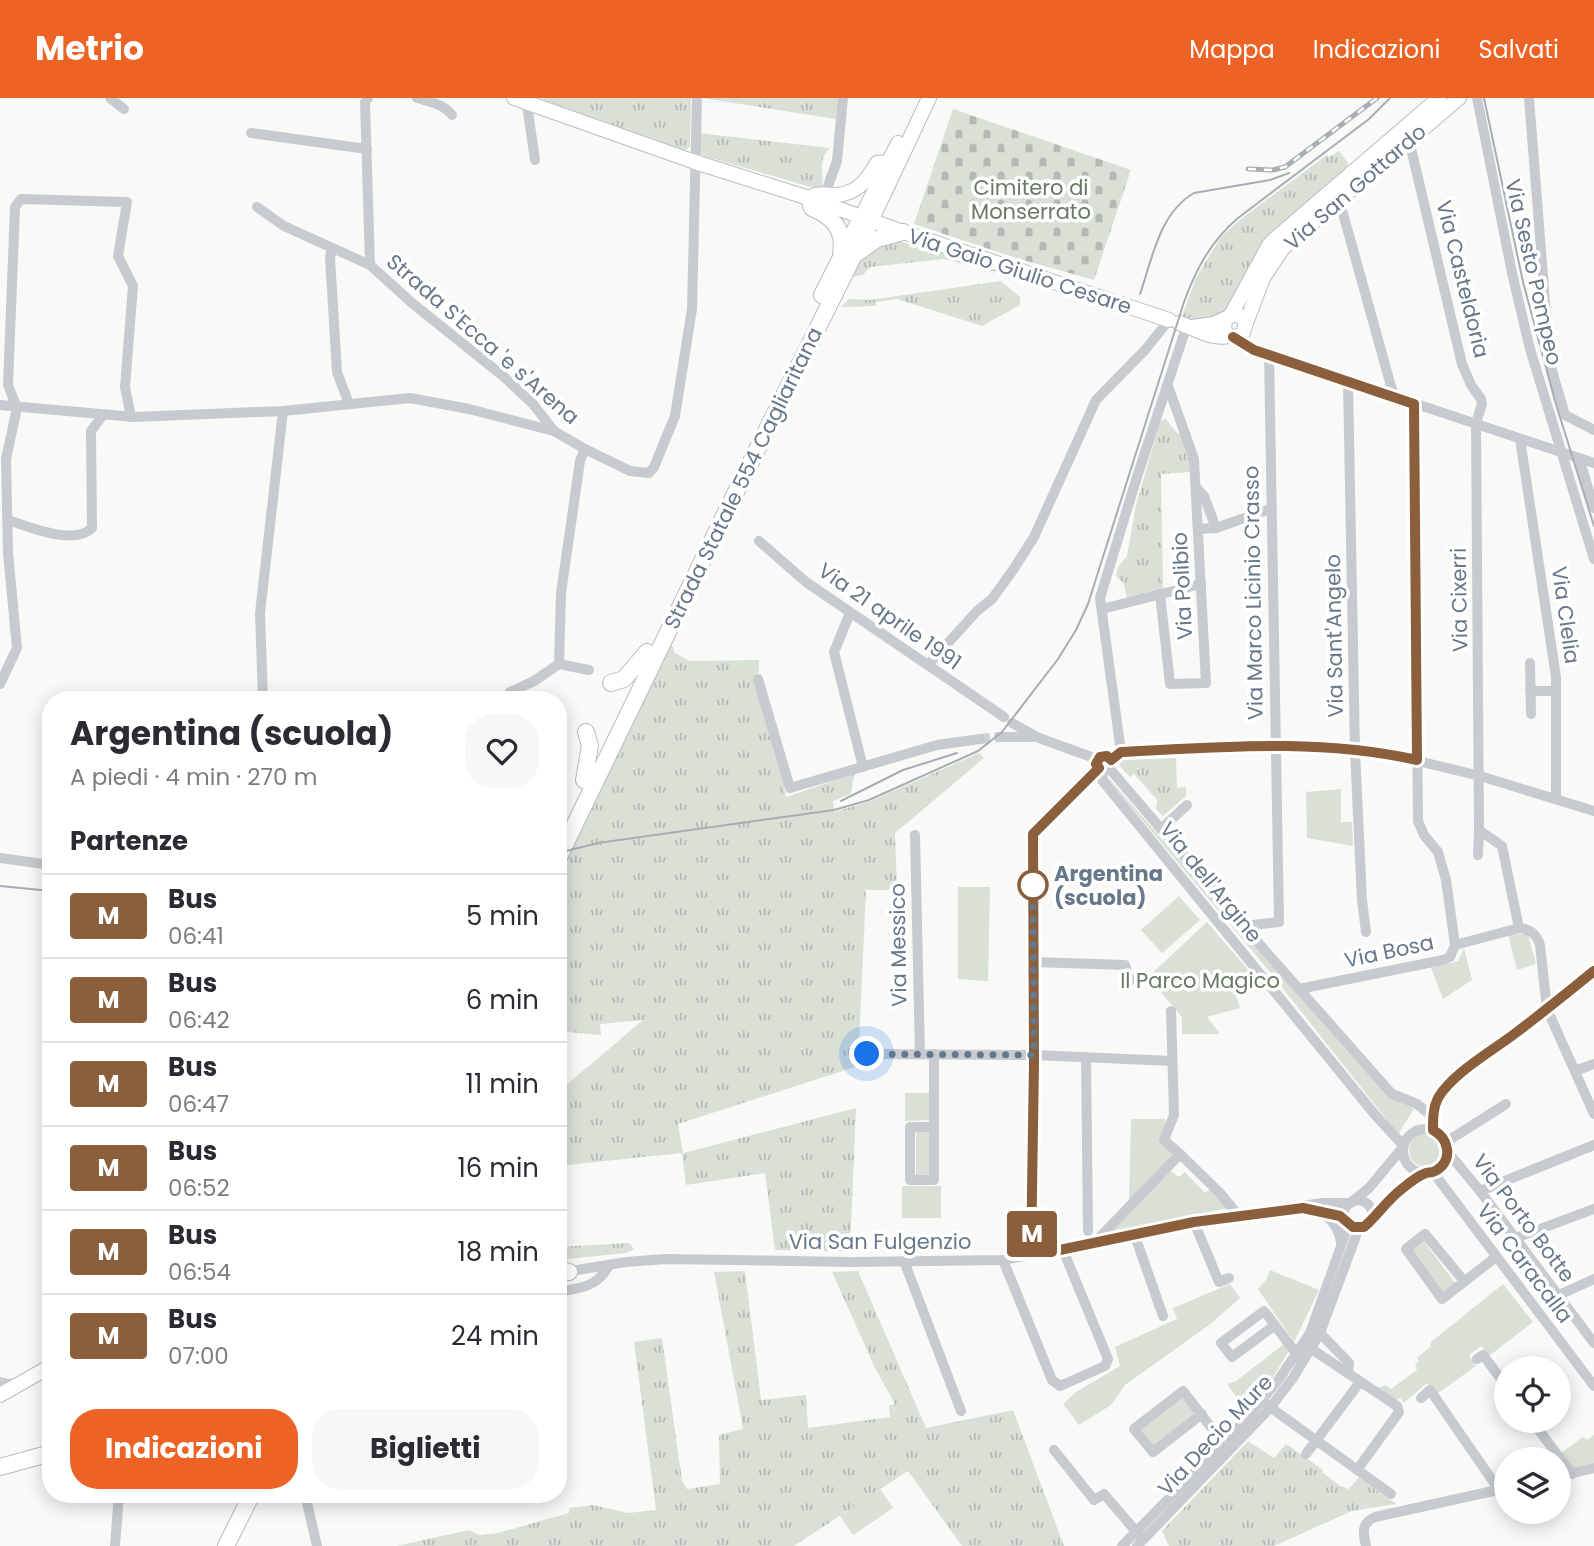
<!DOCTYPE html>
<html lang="it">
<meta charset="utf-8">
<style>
:root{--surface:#fff;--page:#f7f7f7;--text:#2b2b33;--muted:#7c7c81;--line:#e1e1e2;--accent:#ec6325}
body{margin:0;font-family:Poppins,sans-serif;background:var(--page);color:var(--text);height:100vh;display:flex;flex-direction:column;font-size:26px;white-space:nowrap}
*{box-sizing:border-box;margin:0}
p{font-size:23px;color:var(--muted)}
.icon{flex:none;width:38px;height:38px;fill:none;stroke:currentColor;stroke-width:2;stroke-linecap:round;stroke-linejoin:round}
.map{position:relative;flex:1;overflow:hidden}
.side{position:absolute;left:42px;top:593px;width:525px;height:812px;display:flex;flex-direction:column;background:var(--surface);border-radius:28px;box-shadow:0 4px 18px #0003}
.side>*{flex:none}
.badge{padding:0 14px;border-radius:5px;font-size:24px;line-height:46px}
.tools{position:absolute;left:1494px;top:1258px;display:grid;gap:14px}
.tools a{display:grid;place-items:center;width:77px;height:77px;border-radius:50%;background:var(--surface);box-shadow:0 4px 18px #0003;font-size:35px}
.you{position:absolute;width:35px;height:35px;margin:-18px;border:5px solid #fff;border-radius:50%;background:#1a73e8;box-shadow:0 0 0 10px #1a73e833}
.map>.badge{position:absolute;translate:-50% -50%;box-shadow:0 0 0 4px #fff}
h2{padding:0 28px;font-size:26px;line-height:63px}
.round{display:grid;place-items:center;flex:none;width:74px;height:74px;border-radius:28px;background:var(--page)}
.head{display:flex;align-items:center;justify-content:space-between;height:119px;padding:0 28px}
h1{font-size:33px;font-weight:700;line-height:52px}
.button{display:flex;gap:14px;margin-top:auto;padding:14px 28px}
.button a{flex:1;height:80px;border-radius:28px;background:var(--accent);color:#fff;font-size:28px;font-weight:700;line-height:80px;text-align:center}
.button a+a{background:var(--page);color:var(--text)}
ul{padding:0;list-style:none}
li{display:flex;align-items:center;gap:21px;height:84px;padding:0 28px;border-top:2px solid var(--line)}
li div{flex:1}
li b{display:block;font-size:26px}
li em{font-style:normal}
li .badge{min-width:77px;font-weight:700;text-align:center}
header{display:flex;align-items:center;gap:42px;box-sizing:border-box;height:98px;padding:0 35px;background:var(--accent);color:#fff}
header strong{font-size:33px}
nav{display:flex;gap:38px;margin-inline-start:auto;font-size:24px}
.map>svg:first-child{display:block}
</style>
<header>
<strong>Metrio</strong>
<nav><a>Mappa</a><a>Indicazioni</a><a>Salvati</a></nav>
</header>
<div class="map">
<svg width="1594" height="1448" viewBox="0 0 1594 1448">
<defs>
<pattern id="grass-tufts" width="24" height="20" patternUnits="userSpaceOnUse" patternTransform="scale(1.75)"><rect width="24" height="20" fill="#d9e0d6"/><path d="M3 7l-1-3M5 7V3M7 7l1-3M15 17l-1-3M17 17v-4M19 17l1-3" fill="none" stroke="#b4bab3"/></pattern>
<pattern id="cemetery-stones" width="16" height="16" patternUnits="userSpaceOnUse" patternTransform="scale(1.75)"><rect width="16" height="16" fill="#d9e0d6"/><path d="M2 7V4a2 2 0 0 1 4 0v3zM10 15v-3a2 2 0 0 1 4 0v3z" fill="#b4bab3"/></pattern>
</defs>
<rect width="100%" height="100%" fill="#f9faf7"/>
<g fill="url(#grass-tufts)">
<path d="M 544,0 L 691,0 L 690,48 L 686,52 L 676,49 L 544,2 Z"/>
<path d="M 702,0 L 838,0 L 836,21 Z"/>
<path d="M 699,35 L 830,50 C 816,63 826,77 821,92 L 704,58 L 699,55 Z"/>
<path d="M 1339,53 L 1348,65 L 1347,72 L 1227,211 C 1214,224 1198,223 1182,218 L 1196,180 L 1220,140 L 1242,120 L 1327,57 L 1329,59 Z"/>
<path d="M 895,142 L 923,150 L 924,148 L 994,170 L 997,174 L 944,161 L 870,169 L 863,177 L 852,179 L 861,156 Z"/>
<path d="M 1001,183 L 1020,199 L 1020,207 L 982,228 L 897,201 L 876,204 L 876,208 L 841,209 L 849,201 L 869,202 Z"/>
<path d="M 1165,320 L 1177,335 L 1181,336 L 1190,361 L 1191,374 L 1161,376 L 1163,492 L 1127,500 L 1124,486 L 1116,478 L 1118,469 L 1127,458 L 1136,407 L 1160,324 Z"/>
<path d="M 669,541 L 675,555 L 690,563 L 759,562 L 759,574 L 753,579 L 786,687 L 784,689 L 786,699 L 856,675 L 853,682 L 851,696 L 833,703 L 834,714 L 871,703 L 979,655 L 984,660 L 895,735 L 897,792 L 866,792 L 858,968 L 678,1026 L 683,1055 L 856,1010 L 850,1154 L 775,1152 L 765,1075 L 686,1087 L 682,1055 L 558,1068 L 558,994 L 643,922 L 600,926 L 601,937 L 558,933 L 558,771 Z"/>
<path d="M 1176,660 L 1177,690 L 1186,689 L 1186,698 L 1163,718 L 1156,711 L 1157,702 L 1134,676 L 1130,679 L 1119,667 L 1123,662 Z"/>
<path d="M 629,1145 L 634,1151 L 626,1155 L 558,1162 L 558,1149 Z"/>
<path d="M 745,1173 L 761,1302 L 806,1297 L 808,1330 L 890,1319 L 889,1308 L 895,1306 L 875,1270 L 832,1174 L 858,1173 L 926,1330 L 1013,1312 L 1064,1448 L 962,1448 L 908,1373 L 794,1448 L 396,1448 L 469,1432 L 479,1437 L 498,1435 L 569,1415 L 569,1410 L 593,1407 L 628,1415 L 656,1412 L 634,1244 L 662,1240 L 682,1383 L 687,1391 L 720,1386 L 719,1337 L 743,1331 L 714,1174 Z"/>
<path d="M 1248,1343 L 1274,1360 L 1286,1346 L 1323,1372 L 1322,1374 L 1340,1388 L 1349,1391 L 1359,1379 L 1396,1406 L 1352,1413 L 1274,1448 L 1169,1448 L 1162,1433 Z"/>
</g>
<path fill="url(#cemetery-stones)" d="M 953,11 L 1131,72 L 1094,182 L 1016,160 L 914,126 Z"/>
<g fill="#d9e0d6">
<path d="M 1107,678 L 1345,951 L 1390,1000 L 1414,1011 L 1398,1036 L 1269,873 L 1106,679 Z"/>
<path d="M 1341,691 L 1341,724 L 1352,724 L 1353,748 L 1307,740 L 1306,694 Z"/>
<path d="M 958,789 L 990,789 L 988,883 L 958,881 Z"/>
<path d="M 1179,798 L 1200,822 L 1162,855 L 1141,832 Z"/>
<path d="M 1207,824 L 1262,888 L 1236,897 L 1240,910 L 1207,919 L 1220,936 L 1182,936 L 1182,919 L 1148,879 Z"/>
<path d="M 1508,836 L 1528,836 L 1536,866 L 1517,872 Z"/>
<path d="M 1464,850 L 1472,882 L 1443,901 L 1431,870 L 1458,863 Z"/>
<path d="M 905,995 L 930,995 L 930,1022 L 905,1023 Z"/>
<path d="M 1131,1021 L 1165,1021 L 1168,1046 L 1177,1054 L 1129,1105 Z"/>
<rect x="916" y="1032" width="14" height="46"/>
<circle cx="1426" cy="1052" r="17"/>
<path d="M 1170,1072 L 1179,1079 L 1185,1074 L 1205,1095 L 1212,1090 L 1229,1110 L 1106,1136 Z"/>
<rect x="902" y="1088" width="39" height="32"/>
<path d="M 1423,1142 L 1455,1185 L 1442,1195 L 1410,1152 Z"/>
<path d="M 1270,1172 L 1319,1192 L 1294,1244 L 1258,1191 L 1266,1182 Z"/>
<path d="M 1230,1186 L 1240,1200 L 1209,1227 L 1125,1287 L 1111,1307 L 1079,1327 L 1063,1306 L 1076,1294 L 1120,1268 L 1115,1249 L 1177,1221 L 1173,1210 Z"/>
<path d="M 1503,1186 L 1533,1224 L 1489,1258 L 1481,1248 L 1469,1257 L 1476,1268 L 1437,1296 L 1427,1285 L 1404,1305 L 1400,1300 L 1395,1303 L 1377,1291 L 1386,1287 L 1391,1291 L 1417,1272 L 1415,1267 L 1419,1263 L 1417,1260 L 1430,1249 L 1431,1244 Z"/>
<path d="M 1284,1246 L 1289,1253 L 1273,1279 L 1245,1311 L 1227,1286 L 1236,1283 Z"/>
<path d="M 1182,1299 L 1195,1316 L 1154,1348 L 1141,1331 Z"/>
<path d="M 1594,1337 L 1594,1365 L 1573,1370 L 1561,1355 L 1583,1339 L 1587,1342 Z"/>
<path d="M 880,1391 L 893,1410 L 853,1437 L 840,1418 Z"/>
</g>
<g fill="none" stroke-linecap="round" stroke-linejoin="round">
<path stroke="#cdd3d6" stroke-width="10" stroke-dasharray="10 5" stroke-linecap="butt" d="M 980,641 L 999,639"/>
<defs>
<g id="major">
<path d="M 514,0 L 695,64 L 809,100 L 903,134 L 1169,222"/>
<path d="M 813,98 C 822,94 828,98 837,97 C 858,95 867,82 877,65 L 889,64"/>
<path d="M 862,118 L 898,45"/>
<path d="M 872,121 L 929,0"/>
<path d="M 1231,217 L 1269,147 L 1276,140 L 1439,0"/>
<path d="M 1179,225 C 1195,230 1211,242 1229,238"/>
<path d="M 1246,225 L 1263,180 L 1283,150 L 1459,0"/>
<path d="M 1192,229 L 1214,226 L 1235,216 L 1242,219 L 1246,225 L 1243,235 C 1236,241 1229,240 1224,232 L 1225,221"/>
<path d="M 0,1297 L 51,1268"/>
</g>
<g id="highway">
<path d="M 809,100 L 812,110 C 833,119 845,131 841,156"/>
<path d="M 857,155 L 877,141 L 903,134"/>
<path d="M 822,197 L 862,118"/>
<path d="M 611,585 L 624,581 L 647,554"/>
<path d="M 584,682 L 590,648 L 586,634"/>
<path d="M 558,761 L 729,408 L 872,121"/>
<path d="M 558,1170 L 569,1174"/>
<path d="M 0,1369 L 51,1355"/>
<path d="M 226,1448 L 252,1396"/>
</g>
</defs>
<use href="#major" stroke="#b8bcc1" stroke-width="16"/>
<use href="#highway" stroke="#b7bbbf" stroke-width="18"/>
<g stroke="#c7cbcf" stroke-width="10">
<path d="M 110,0 L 124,11"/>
<path d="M 368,0 L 365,4 L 370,167"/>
<path d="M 417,0 C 430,4 444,6 452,17"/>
<path d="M 1477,0 L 1512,175 L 1530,251 L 1594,461"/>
<path d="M 1529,0 L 1550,266 L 1565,317 L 1594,332"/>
<path d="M 531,6 L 528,14 L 535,62"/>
<path d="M 251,35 L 367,51"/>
<path d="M 1409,42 L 1462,266 L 1471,287 L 1481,301 L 1482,306 L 1476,325 L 1479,732 L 1502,748 L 1519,830"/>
<path d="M 825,96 L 837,63 L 843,0"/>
<path d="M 1339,101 L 1394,299"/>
<path d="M 257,109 L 284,128 L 370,167 L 412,205 L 503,278 L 533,306 L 554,333 L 585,351 L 630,373 L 649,375 L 654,369 L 675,318 L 692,211 L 697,0"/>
<path d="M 332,150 L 330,159 L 337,274 L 349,306"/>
<path d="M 1233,239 L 1254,252 L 1594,365"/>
<path d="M 1348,284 L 1355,653 L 1362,802 L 1366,834"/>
<path d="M 0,307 L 134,319 L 283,313 L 410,300 L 469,311 L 554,333"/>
<path d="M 1520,341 L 1556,579 L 1556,701"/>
<path d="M 1579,360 L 1594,410"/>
<path d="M 1196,389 L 1204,398 L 1216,430"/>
<path d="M 8,422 C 29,429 74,448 92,430 L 91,333 L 103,317"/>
<path d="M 1199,431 L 1216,430 L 1270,411"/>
<path d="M 759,443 L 806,484 L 1004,619"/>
<path d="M 1160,496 L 1170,586 L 1206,585 L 1194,361 L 1168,288"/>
<path d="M 1102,511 L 1201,486"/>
<path d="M 850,515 L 834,554 L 863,669"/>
<path d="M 1530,565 L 1531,616"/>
<path d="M 559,566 L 561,495 L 580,363 L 585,351"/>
<path d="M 928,567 L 977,513 L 992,501 L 1013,472 L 1034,439 L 1096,302 L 1145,252 L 1169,222"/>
<path d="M 758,581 L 790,690 L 937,647 L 980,641"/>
<path d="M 0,586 L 17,550 L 8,455 L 6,361 L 17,310 L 8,287 L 15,109 L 21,101 L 127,104 L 118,158 L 133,188 L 125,289 L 131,319"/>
<path d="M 1530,593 L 1556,593"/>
<path d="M 263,602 L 260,515 L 283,313"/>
<path d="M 504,602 L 510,594 L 534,583 L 559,566 L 589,572"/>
<path d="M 1012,625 L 1039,640 L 1097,661"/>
<path d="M 999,639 L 1033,639"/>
<path d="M 1121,654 L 1100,500 L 1136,382 L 1187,227"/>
<path d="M 1099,670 L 1107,671 L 1110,667 L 1111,662 L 1121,654 L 1274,646 L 1389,656 L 1480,678 L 1594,713"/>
<path d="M 1109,670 L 1268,856 L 1392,996 L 1417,1006 L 1433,1019"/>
<path d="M 1103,672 L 1102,682 L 1376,1018 L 1403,1047"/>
<path d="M 1161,731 L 1187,707"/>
<path d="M 915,737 L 920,956"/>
<path d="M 1478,757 L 1479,732"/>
<path d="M 0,760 L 51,767"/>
<path d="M 1244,828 L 1279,824 L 1269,256"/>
<path d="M 1455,847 L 1519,830 C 1531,831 1536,836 1540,847 L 1547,911 L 1594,1016"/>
<path d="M 1033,864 L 1125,867 L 1130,883"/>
<path d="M 1299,891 L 1443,862 L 1450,859 L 1455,847 L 1446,782 L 1438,754 L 1424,737 L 1418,723 L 1414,306"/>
<path d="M 1171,913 L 1174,1017 L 1164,1042 L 1180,1056"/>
<path d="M 867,956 L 1034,957 L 1172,963"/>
<path d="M 934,956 L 934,1029"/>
<path d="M 1086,959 L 1088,1133"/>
<path d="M 1575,973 L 1594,966"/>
<rect x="910" y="1029" width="24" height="53"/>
<circle cx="1425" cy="1053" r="22"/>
<path d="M 1433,1032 L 1434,1010 L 1446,990 L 1466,972 L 1547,911 L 1594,873"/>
<path d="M 1446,1044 L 1506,1006"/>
<path d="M 1447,1053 L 1480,1093 L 1594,1245"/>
<path d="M 1433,1074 L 1594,1288"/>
<path d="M 1480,1093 L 1594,1047"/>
<circle cx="1358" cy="1116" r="14"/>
<path d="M 1353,1103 L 1369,1090 L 1403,1049"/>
<path d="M 1305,1110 L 1345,1121"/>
<path d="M 1322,1116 C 1334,1122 1339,1132 1341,1144"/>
<path d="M 1370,1123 C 1385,1103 1404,1089 1425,1075"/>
<path d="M 1194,1124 L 1219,1184 L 1229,1180"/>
<path d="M 1135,1138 L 1163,1218"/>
<path d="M 1516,1140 L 1594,1111"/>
<path d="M 1101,1144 L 1101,1138 L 1180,1056 L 1220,1095 L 1238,1117"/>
<path d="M 1031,1158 L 1034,957 L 1033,736 L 1099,670"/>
<path d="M 1003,1162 L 1052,1282 L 1060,1288 L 1105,1268 L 1108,1261 L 1063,1152"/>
<path d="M 904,1163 L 961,1313"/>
<path d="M 565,1174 L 626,1164 L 665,1161 L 852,1164 L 1003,1162 L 1135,1138 L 1194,1124 L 1322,1105 L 1351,1105"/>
<path d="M 1464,1183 L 1425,1136 L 1406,1151 L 1442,1201 L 1496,1159"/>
<path d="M 558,1194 C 580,1190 598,1189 609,1167"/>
<path d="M 1559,1197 L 1594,1181"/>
<path d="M 1275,1227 L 1232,1259 L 1221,1245 L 1264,1213 C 1276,1228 1287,1245 1300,1259"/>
<path d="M 1320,1235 L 1349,1265 L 1348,1275"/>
<path d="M 1307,1248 L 1397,1308 L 1399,1314 L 1357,1372"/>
<path d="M 1477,1261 L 1483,1257 L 1507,1289"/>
<path d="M 0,1284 L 8,1286 L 18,1285"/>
<path d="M 1421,1300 L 1430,1292 L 1499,1392"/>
<path d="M 1267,1307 L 1391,1396"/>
<path d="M 1202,1316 L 1153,1354 L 1134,1331 L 1183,1293 L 1227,1350"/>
<path d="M 1532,1323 L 1572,1376"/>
<path d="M 1054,1352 L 1094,1402 L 1104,1396 L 1139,1437"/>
<path d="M 1306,1356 L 1360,1284"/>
<path d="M 1559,1378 L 1594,1370"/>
<path d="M 305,1396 L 317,1448"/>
<path d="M 115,1448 L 119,1396"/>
<path d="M 1122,1448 L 1247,1321 L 1279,1281 L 1310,1235 L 1349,1126"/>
<path d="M 1137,1448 L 1270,1310 L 1293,1280 L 1320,1235 L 1359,1130"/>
<path d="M 1366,1448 C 1363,1435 1361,1425 1375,1419 L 1507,1390"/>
</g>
<use href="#major" stroke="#fff" stroke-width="14"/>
<use href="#highway" stroke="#fff" stroke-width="16"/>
<g stroke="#a7adb4" stroke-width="2">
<path d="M 1484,0 L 1523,184 L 1555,303 L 1594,428"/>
<path d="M 1140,196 C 1152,162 1159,115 1194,95 L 1270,82 L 1289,75"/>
<path d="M 841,703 L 903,672 L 957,655"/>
<path d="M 558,755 L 598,745 L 834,712 L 869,702 L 978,653 L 1002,634 L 1058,561 L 1076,532 L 1088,506 L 1184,204 C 1196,171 1211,143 1238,120 L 1369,21 L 1390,0"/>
<path d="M 0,788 L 51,793"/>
</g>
<defs>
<path id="rail" d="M 1248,71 L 1273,72 L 1285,69 L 1377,0"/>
</defs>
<use href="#rail" stroke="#a7adb4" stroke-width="5"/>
<use href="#rail" stroke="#fff" stroke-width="2.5" stroke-dasharray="8" stroke-linecap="butt"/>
</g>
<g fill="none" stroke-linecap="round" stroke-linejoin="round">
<defs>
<path id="line" d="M 1233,239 L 1254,252 L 1414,306 L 1417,662 C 1319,640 1220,649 1121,654 L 1111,662 L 1107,658 L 1100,659 L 1096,666 L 1099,670 L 1033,736 L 1034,964 L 1031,1158 L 1194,1124 L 1303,1110 L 1340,1118 L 1353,1129 L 1364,1129 C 1376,1119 1388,1101 1403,1090 C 1409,1085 1418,1078 1426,1075 C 1434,1073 1430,1076 1437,1072 C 1454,1061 1448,1040 1433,1032 C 1433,1020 1433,1010 1438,1000 C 1452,976 1490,954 1513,937 C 1541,916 1567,895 1594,873"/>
</defs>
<use href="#line" stroke="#fff" stroke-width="16"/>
<use href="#line" stroke="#8b5e3c" stroke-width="10"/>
<path stroke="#67788a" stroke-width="7" stroke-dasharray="0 12.6" d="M 867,956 L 1034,957 L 1033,787"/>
</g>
<circle fill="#fff" stroke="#8b5e3c" stroke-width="3.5" cx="1033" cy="787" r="14"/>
<g text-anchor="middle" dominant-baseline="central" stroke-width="7" stroke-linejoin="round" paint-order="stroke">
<g font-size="21" fill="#667b62" stroke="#fff">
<text x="1031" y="89">Cimitero di<tspan x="1031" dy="24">Monserrato</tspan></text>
<text x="1200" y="882">Il Parco Magico</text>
</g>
<g font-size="21" fill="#67788a" stroke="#fff">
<text transform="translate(1355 89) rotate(-41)">Via San Gottardo</text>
<text transform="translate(1020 173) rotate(18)">Via Gaio Giulio Cesare</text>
<text transform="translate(1534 174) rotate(77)">Via Sesto Pompeo</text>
<text transform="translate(1463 181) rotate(76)">Via Casteldoria</text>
<text transform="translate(483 241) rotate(41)">Strada S'Ecca 'e s'Arena</text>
<text transform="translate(743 380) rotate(-64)">Strada Statale 554 Cagliaritana</text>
<text transform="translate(1182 488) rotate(-93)">Via Polibio</text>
<text transform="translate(1253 495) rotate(-91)">Via Marco Licinio Crasso</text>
<text transform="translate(1459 502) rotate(-91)">Via Cixerri</text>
<text transform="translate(1566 517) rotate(82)">Via Clelia</text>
<text transform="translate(890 518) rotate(35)">Via 21 aprile 1991</text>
<text transform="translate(1334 538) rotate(-91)">Via Sant'Angelo</text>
<text transform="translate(1211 784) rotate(51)">Via dell'Argine</text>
<text transform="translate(898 847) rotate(-91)">Via Messico</text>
<text transform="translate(1389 853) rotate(-12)">Via Bosa</text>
<text transform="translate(1524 1120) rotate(53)">Via Porto Botte</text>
<text x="880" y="1143">Via San Fulgenzio</text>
<text transform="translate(1525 1165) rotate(53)">Via Caracalla</text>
<text transform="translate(1215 1337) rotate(-47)">Via Decio Mure</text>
</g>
<g font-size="21" font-weight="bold" fill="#67788a" stroke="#fff" text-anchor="start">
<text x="1054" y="775">Argentina<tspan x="1054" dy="24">(scuola)</tspan></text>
</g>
</g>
</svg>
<div class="tools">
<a><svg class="icon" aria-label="locate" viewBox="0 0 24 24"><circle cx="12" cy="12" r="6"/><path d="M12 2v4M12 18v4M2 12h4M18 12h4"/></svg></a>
<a><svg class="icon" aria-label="layers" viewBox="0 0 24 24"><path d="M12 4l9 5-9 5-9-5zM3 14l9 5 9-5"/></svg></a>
</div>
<div class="you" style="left:867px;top:956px"></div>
<b class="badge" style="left:1032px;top:1136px;background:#8b5e3c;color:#fff">M</b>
<section class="side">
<div class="head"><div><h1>Argentina (scuola)</h1><p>A piedi · 4 min · 270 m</p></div><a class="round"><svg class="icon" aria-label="heart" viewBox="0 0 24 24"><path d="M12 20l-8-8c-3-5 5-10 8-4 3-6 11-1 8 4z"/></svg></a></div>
<h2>Partenze</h2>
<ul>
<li><span class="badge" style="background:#8b5e3c;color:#fff">M</span><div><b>Bus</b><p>06:41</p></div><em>5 min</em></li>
<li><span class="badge" style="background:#8b5e3c;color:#fff">M</span><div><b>Bus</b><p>06:42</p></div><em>6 min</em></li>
<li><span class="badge" style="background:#8b5e3c;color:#fff">M</span><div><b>Bus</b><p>06:47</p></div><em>11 min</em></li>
<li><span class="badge" style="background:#8b5e3c;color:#fff">M</span><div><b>Bus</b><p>06:52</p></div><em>16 min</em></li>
<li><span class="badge" style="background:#8b5e3c;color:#fff">M</span><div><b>Bus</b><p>06:54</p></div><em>18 min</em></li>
<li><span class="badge" style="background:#8b5e3c;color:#fff">M</span><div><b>Bus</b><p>07:00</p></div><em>24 min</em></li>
</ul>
<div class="button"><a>Indicazioni</a><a>Biglietti</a></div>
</section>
</div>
